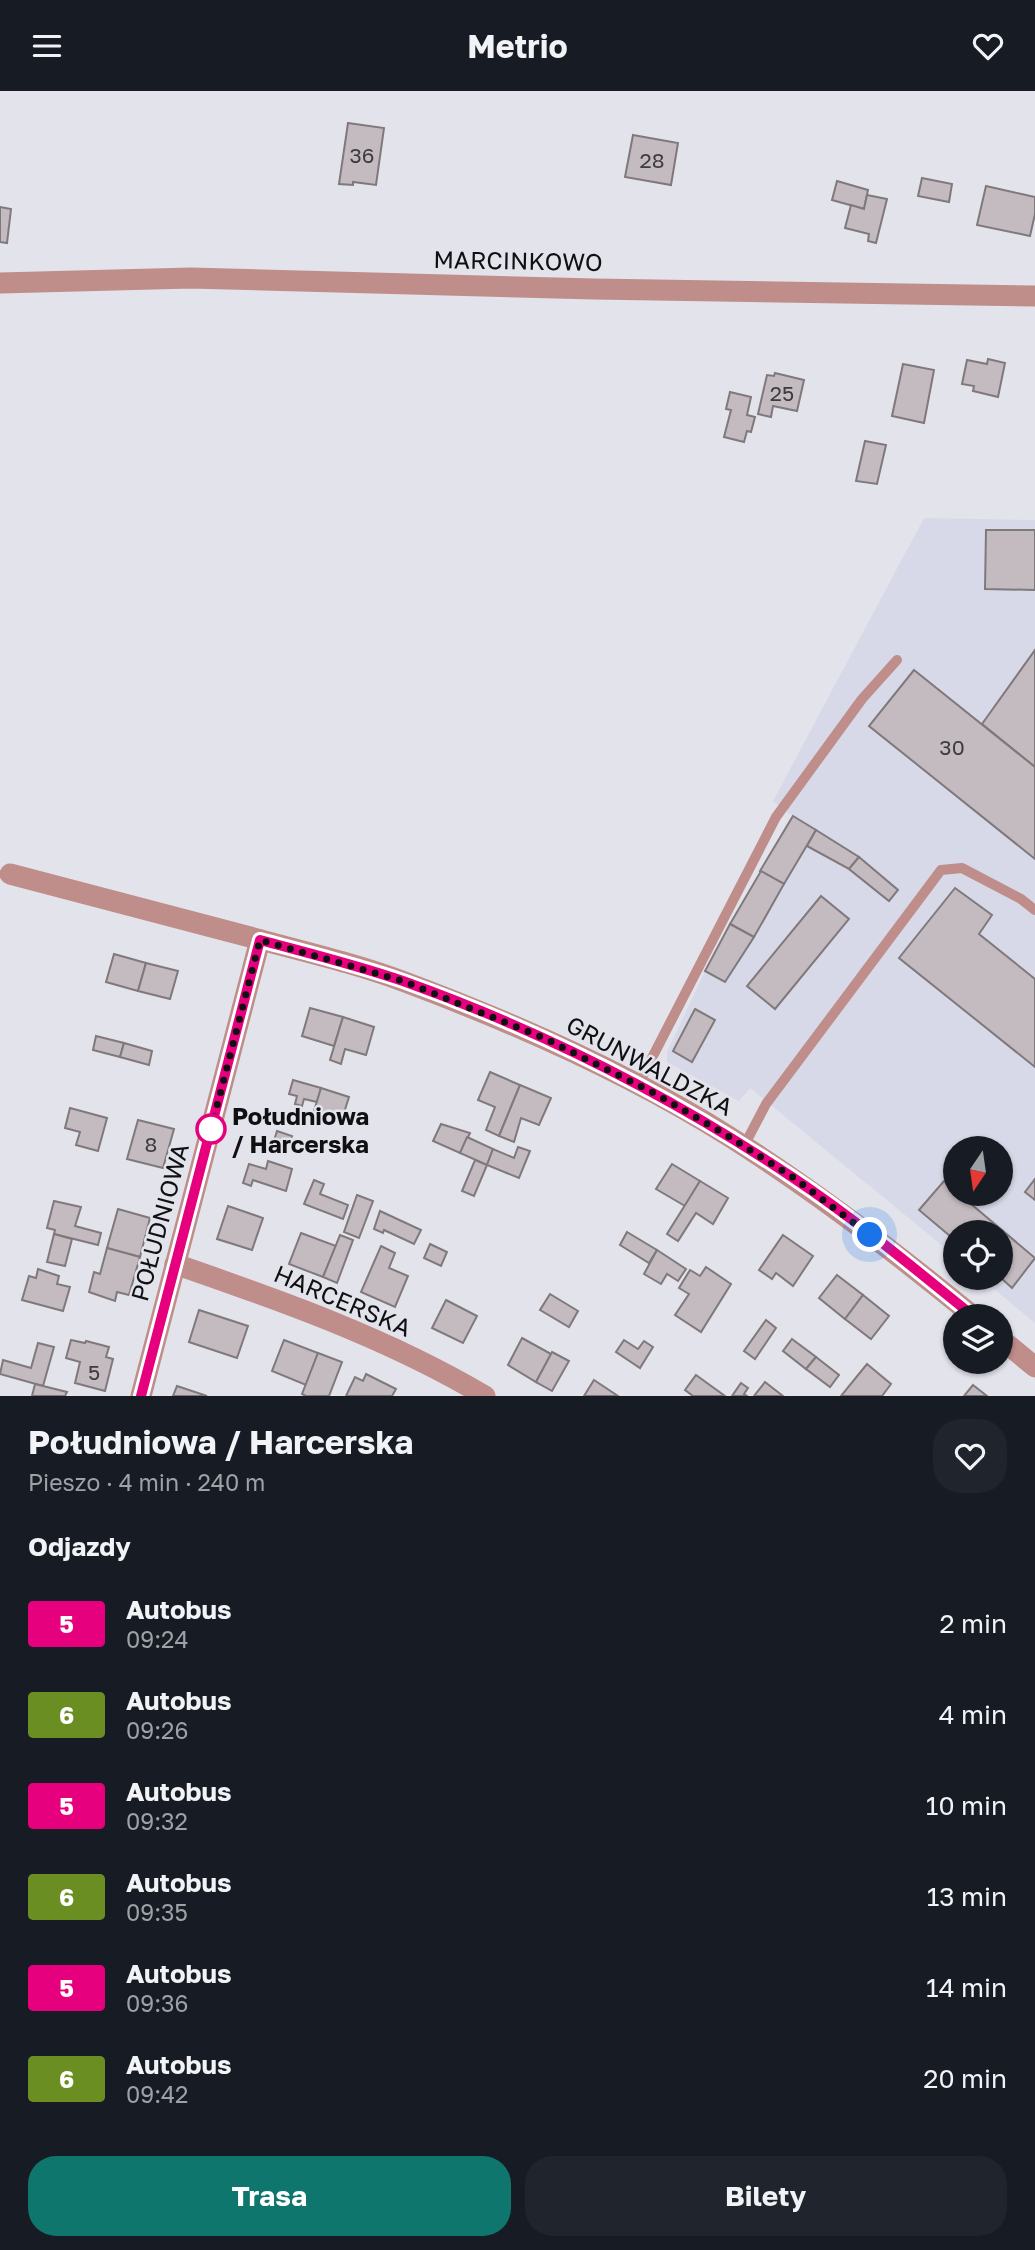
<!DOCTYPE html>
<html lang="pl">
<meta charset="utf-8">
<style>
:root{--surface:#171b24;--page:#20242c;--text:#f1f3f6;--muted:#9ea1a6;--accent:#0f766e}
body{margin:0;font-family:"Golos Text",sans-serif;background:var(--page);color:var(--text);height:100vh;display:flex;flex-direction:column;font-size:26px;white-space:nowrap}
*{box-sizing:border-box;margin:0}
p{font-size:23px;color:var(--muted)}
.icon{flex:none;width:38px;height:38px;fill:none;stroke:currentColor;stroke-width:2;stroke-linecap:round;stroke-linejoin:round}
.map{position:relative;height:1305px;overflow:hidden}
.sheet{display:flex;flex-direction:column;background:var(--surface);flex:1}
.sheet>*{flex:none}
.badge{padding:0 14px;border-radius:5px;font-size:24px;line-height:46px}
.needle{width:46px;rotate:193deg}
.buttons{position:absolute;left:943px;top:1045px;display:grid;gap:14px}
.buttons a{display:grid;place-items:center;width:70px;height:70px;border-radius:50%;background:var(--surface);box-shadow:0 2px 5px #0004;font-size:35px}
.you{position:absolute;width:35px;height:35px;margin:-18px;border:5px solid #fff;border-radius:50%;background:#1a73e8;box-shadow:0 0 0 10px #1a73e833}
.map>.badge{position:absolute;translate:-50% -50%;box-shadow:0 0 0 4px #fff}
h2{padding:0 28px;font-size:26px;line-height:63px}
.round{display:grid;place-items:center;flex:none;width:74px;height:74px;border-radius:28px;background:var(--page)}
.summary{display:flex;align-items:center;justify-content:space-between;height:119px;padding:0 28px}
h1{font-size:33px;font-weight:700;line-height:52px}
.action{display:flex;gap:14px;margin-top:auto;padding:14px 28px}
.action a{flex:1;height:80px;border-radius:28px;background:var(--accent);color:#fff;font-size:28px;font-weight:700;line-height:80px;text-align:center}
.action a+a{background:var(--page);color:var(--text)}
ul{padding:0;list-style:none}
li{display:flex;align-items:center;gap:21px;height:91px;padding:0 28px}
li div{flex:1}
li b{display:block;font-size:26px}
li em{font-style:normal}
li .badge{min-width:77px;font-weight:700;text-align:center}
header{display:flex;justify-content:space-between;align-items:center;height:91px;padding:0 28px;background:var(--surface);font-size:32px;font-weight:700}
.map>svg:first-child{display:block}
</style>
<header><svg class="icon" aria-label="menu" viewBox="0 0 24 24"><path d="M4 6h16M4 12h16M4 18h16"/></svg>Metrio<svg class="icon" aria-label="heart" viewBox="0 0 24 24"><path d="M12 20l-8-8c-3-5 5-10 8-4 3-6 11-1 8 4z"/></svg></header>
<div class="map">
<svg width="1035" height="1305" viewBox="0 0 1035 1305">
<rect width="100%" height="100%" fill="#e2e3eb"/>
<path fill="#d7d9e8" fill-rule="evenodd" d="M 924,427 L 1035,429 L 1035,1232 L 981,1187 L 1001,1186 L 1001,1141 L 956,1141 L 955,1165 L 750,997 L 739,1010 L 667,971 L 667,961 L 705,880 L 792,725 L 773,710 ZM 956,1057 L 1001,1057 L 1001,1102 L 956,1102 Z"/>
<g fill="#c3bbbf" stroke="#80797c" stroke-width="2">
<path d="M 348,32 L 384,37 L 376,94 L 353,91 L 353,94 L 339,93 Z"/>
<path d="M 633,44 L 678,52 L 671,94 L 625,86 Z"/>
<path d="M 922,87 L 952,93 L 949,111 L 918,105 Z"/>
<path d="M 837,90 L 868,99 L 864,118 L 832,109 Z"/>
<path d="M 986,95 L 1035,106 L 1035,123 L 1030,145 L 977,134 Z"/>
<path d="M 867,104 L 887,108 L 876,152 L 868,150 L 869,143 L 845,137 L 851,114 L 864,118 Z"/>
<path d="M 0,116 L 11,118 L 7,152 L 0,151 Z"/>
<path d="M 988,268 L 1005,272 L 998,306 L 973,300 L 974,295 L 962,293 L 967,269 L 987,273 Z"/>
<path d="M 903,273 L 934,279 L 924,332 L 892,325 Z"/>
<path d="M 775,282 L 804,289 L 797,320 L 773,315 L 771,326 L 758,323 L 767,284 L 774,285 Z"/>
<path d="M 730,301 L 751,306 L 747,324 L 755,326 L 751,341 L 747,340 L 744,351 L 724,346 L 731,319 L 726,318 Z"/>
<path d="M 865,350 L 886,354 L 877,393 L 856,390 Z"/>
<path d="M 986,439 L 1035,439 L 1035,499 L 985,498 Z"/>
<path d="M 1035,559 L 1035,676 L 982,633 Z"/>
<path d="M 914,579 L 1035,676 L 1035,768 L 869,635 Z"/>
<path d="M 793,725 L 816,739 L 784,793 L 760,780 Z"/>
<path d="M 816,739 L 859,766 L 849,778 L 807,755 Z"/>
<path d="M 859,766 L 898,799 L 889,810 L 849,778 Z"/>
<path d="M 761,780 L 784,793 L 754,846 L 730,833 Z"/>
<path d="M 955,797 L 992,824 L 979,843 L 1035,888 L 1035,976 L 899,867 Z"/>
<path d="M 821,805 L 849,828 L 775,918 L 747,895 Z"/>
<path d="M 730,833 L 754,846 L 725,891 L 705,880 Z"/>
<path d="M 114,863 L 146,872 L 138,900 L 106,891 Z"/>
<path d="M 146,872 L 178,880 L 170,908 L 138,900 Z"/>
<path d="M 310,917 L 343,926 L 334,955 L 302,945 Z"/>
<path d="M 695,918 L 715,929 L 692,971 L 673,960 Z"/>
<path d="M 343,926 L 374,936 L 366,964 L 345,958 L 341,973 L 330,969 Z"/>
<path d="M 96,945 L 124,952 L 120,966 L 93,959 Z"/>
<path d="M 124,952 L 152,960 L 149,974 L 120,966 Z"/>
<path d="M 490,981 L 520,994 L 499,1045 L 486,1039 L 495,1016 L 478,1009 Z"/>
<path d="M 293,989 L 321,997 L 317,1011 L 304,1008 L 302,1015 L 295,1013 L 297,1005 L 289,1003 Z"/>
<path d="M 520,994 L 551,1007 L 539,1034 L 521,1027 L 514,1051 L 499,1045 Z"/>
<path d="M 321,997 L 349,1006 L 343,1025 L 333,1021 L 332,1026 L 314,1020 Z"/>
<path d="M 70,1017 L 107,1027 L 98,1060 L 76,1054 L 80,1041 L 65,1037 Z"/>
<path d="M 138,1029 L 174,1038 L 163,1077 L 127,1068 Z"/>
<path d="M 441,1033 L 470,1042 L 460,1062 L 433,1050 Z"/>
<path d="M 277,1040 L 292,1045 L 285,1063 L 271,1059 Z"/>
<path d="M 467,1046 L 493,1058 L 487,1074 L 460,1062 Z"/>
<path d="M 518,1056 L 530,1060 L 519,1087 L 487,1074 L 493,1058 L 514,1067 Z"/>
<path d="M 475,1069 L 487,1074 L 474,1105 L 462,1100 Z"/>
<path d="M 268,1070 L 292,1078 L 286,1100 L 253,1089 L 251,1095 L 243,1092 L 249,1073 L 266,1078 Z"/>
<path d="M 672,1073 L 700,1090 L 685,1115 L 656,1098 Z"/>
<path d="M 1035,1088 L 1035,1109 L 1025,1101 Z"/>
<path d="M 314,1089 L 324,1093 L 320,1103 L 348,1114 L 343,1128 L 304,1113 Z"/>
<path d="M 700,1090 L 728,1107 L 713,1133 L 696,1122 L 678,1150 L 667,1143 Z"/>
<path d="M 944,1090 L 956,1102 L 958,1102 L 1035,1167 L 1012,1197 L 1000,1186 L 1001,1141 L 956,1141 L 956,1150 L 919,1119 Z"/>
<path d="M 357,1104 L 373,1110 L 359,1147 L 344,1141 Z"/>
<path d="M 54,1110 L 81,1116 L 75,1135 L 101,1142 L 98,1154 L 54,1143 L 55,1139 L 47,1137 Z"/>
<path d="M 228,1115 L 263,1127 L 252,1159 L 217,1148 Z"/>
<path d="M 118,1118 L 150,1127 L 140,1166 L 107,1157 Z"/>
<path d="M 380,1120 L 421,1139 L 414,1153 L 384,1139 L 383,1142 L 374,1138 Z"/>
<path d="M 627,1141 L 657,1159 L 649,1172 L 620,1154 Z"/>
<path d="M 301,1142 L 336,1155 L 323,1186 L 289,1173 Z"/>
<path d="M 54,1143 L 72,1148 L 65,1175 L 47,1171 Z"/>
<path d="M 340,1144 L 353,1149 L 337,1192 L 323,1186 Z"/>
<path d="M 783,1144 L 813,1165 L 793,1195 L 776,1182 L 772,1188 L 759,1179 Z"/>
<path d="M 430,1153 L 447,1161 L 441,1175 L 424,1167 Z"/>
<path d="M 381,1155 L 395,1162 L 389,1177 L 408,1185 L 395,1216 L 361,1201 Z"/>
<path d="M 107,1157 L 140,1166 L 129,1204 L 117,1201 L 115,1210 L 89,1201 L 94,1181 L 100,1183 Z"/>
<path d="M 657,1159 L 686,1178 L 678,1190 L 667,1183 L 661,1193 L 644,1183 Z"/>
<path d="M 706,1176 L 731,1193 L 701,1241 L 675,1224 L 689,1203 L 679,1197 L 690,1179 L 700,1185 Z"/>
<path d="M 38,1178 L 59,1185 L 57,1193 L 70,1196 L 63,1220 L 22,1209 L 29,1185 L 36,1187 Z"/>
<path d="M 837,1184 L 863,1204 L 845,1228 L 819,1207 Z"/>
<path d="M 550,1203 L 578,1220 L 569,1236 L 540,1219 Z"/>
<path d="M 863,1204 L 889,1225 L 871,1248 L 845,1228 Z"/>
<path d="M 446,1209 L 477,1225 L 463,1252 L 432,1237 Z"/>
<path d="M 199,1219 L 248,1235 L 237,1267 L 189,1251 Z"/>
<path d="M 766,1229 L 776,1237 L 755,1268 L 744,1260 Z"/>
<path d="M 522,1247 L 551,1263 L 536,1291 L 508,1274 Z"/>
<path d="M 792,1248 L 816,1266 L 806,1278 L 783,1260 Z"/>
<path d="M 71,1249 L 85,1252 L 86,1250 L 109,1256 L 106,1266 L 113,1268 L 105,1300 L 75,1292 L 80,1271 L 66,1267 Z"/>
<path d="M 284,1249 L 318,1262 L 306,1294 L 272,1280 Z"/>
<path d="M 624,1249 L 638,1258 L 644,1250 L 653,1256 L 640,1277 L 616,1261 Z"/>
<path d="M 38,1252 L 54,1256 L 43,1295 L 0,1283 L 3,1269 L 31,1277 Z"/>
<path d="M 552,1261 L 569,1270 L 552,1300 L 536,1291 Z"/>
<path d="M 318,1262 L 342,1271 L 329,1305 L 306,1305 L 302,1303 Z"/>
<path d="M 816,1266 L 839,1284 L 830,1296 L 806,1278 Z"/>
<path d="M 867,1273 L 891,1293 L 882,1305 L 841,1305 Z"/>
<path d="M 366,1283 L 396,1298 L 392,1305 L 346,1305 L 355,1286 L 363,1290 Z"/>
<path d="M 696,1284 L 725,1305 L 693,1305 L 685,1299 Z"/>
<path d="M 594,1289 L 618,1305 L 584,1305 Z"/>
<path d="M 765,1291 L 783,1305 L 754,1305 Z"/>
<path d="M 741,1292 L 748,1297 L 744,1303 L 747,1305 L 732,1305 Z"/>
<path d="M 35,1293 L 67,1301 L 65,1305 L 32,1305 Z"/>
<path d="M 973,1294 L 987,1305 L 964,1305 Z"/>
<path d="M 177,1295 L 207,1305 L 173,1305 Z"/>
</g>
<g fill="none" stroke-linecap="round" stroke-linejoin="round">
<g stroke="#bf8d8a" stroke-width="10">
<path d="M 638,994 L 776,726 L 862,608 L 897,569"/>
<path d="M 744,1055 L 766,1013 L 941,779 L 962,777 L 1021,808 L 1035,819"/>
</g>
<g stroke="#bf8d8a" stroke-width="21">
<path d="M 0,192 L 191,187 L 594,198 L 1035,205"/>
<path d="M 10,783 C 90,804 170,825 250,846 C 301,860 355,872 405,891 C 517,933 629,982 730,1046 C 815,1100 895,1161 973,1225"/>
<path d="M 175,1173 C 282,1210 387,1247 485,1305"/>
<path d="M 1001,1248 L 1035,1276"/>
<path d="M 141,1305 L 260,849"/>
</g>
</g>
<g fill="none" stroke-linecap="round" stroke-linejoin="round">
<defs>
<path id="line" d="M 141,1305 L 260,849 C 308,862 357,874 403,890 C 540,939 671,1005 792,1086 C 855,1128 914,1177 973,1225"/>
</defs>
<use href="#line" stroke="#fff" stroke-width="16"/>
<use href="#line" stroke="#e6007e" stroke-width="10"/>
<path stroke="#101013" stroke-width="7" stroke-dasharray="0 12.6" d="M 211,1038 L 260,849 L 403,890 L 544,947 L 656,1003 L 728,1045 L 794,1087 L 870,1144"/>
</g>
<circle fill="#fff" stroke="#e6007e" stroke-width="3.5" cx="211" cy="1038" r="14"/>
<g text-anchor="middle" dominant-baseline="central" stroke-width="5" stroke-linejoin="round" paint-order="stroke">
<g font-size="21" fill="#3d3b3e">
<text x="362" y="64">36</text>
<text x="652" y="69">28</text>
<text x="782" y="302">25</text>
<text x="952" y="656">30</text>
<text x="151" y="1053">8</text>
<text x="94" y="1281">5</text>
</g>
<g font-size="24" fill="#101013" stroke="#e2e3eb">
<text transform="translate(518 169) rotate(1)">MARCINKOWO</text>
<text transform="translate(650 974) rotate(28)">GRUNWALDZKA</text>
<text transform="translate(159 1131) rotate(-75)">POŁUDNIOWA</text>
<text transform="translate(343 1209) rotate(23)">HARCERSKA</text>
</g>
<g font-size="24" font-weight="bold" fill="#101013" stroke="#e2e3eb" text-anchor="start">
<text x="232" y="1024">Południowa<tspan x="232" dy="28">/ Harcerska</tspan></text>
</g>
</g>
</svg>
<div class="buttons">
<a><svg class="needle" viewBox="-14 -14 28 28"><path d="M0-13l5 13h-10z" fill="#e53935"/><path d="M0 13l5-13h-10z" fill="#9ea1a6"/></svg></a>
<a><svg class="icon" aria-label="locate" viewBox="0 0 24 24"><circle cx="12" cy="12" r="6"/><path d="M12 2v4M12 18v4M2 12h4M18 12h4"/></svg></a>
<a><svg class="icon" aria-label="layers" viewBox="0 0 24 24"><path d="M12 4l9 5-9 5-9-5zM3 14l9 5 9-5"/></svg></a>
</div>
<div class="you" style="left:870px;top:1144px"></div>
</div>
<section class="sheet">
<div class="summary"><div><h1>Południowa / Harcerska</h1><p>Pieszo · 4 min · 240 m</p></div><a class="round"><svg class="icon" aria-label="heart" viewBox="0 0 24 24"><path d="M12 20l-8-8c-3-5 5-10 8-4 3-6 11-1 8 4z"/></svg></a></div>
<h2>Odjazdy</h2>
<ul>
<li><span class="badge" style="background:#e6007e;color:#fff">5</span><div><b>Autobus</b><p>09:24</p></div><em>2 min</em></li>
<li><span class="badge" style="background:#6b8e23;color:#fff">6</span><div><b>Autobus</b><p>09:26</p></div><em>4 min</em></li>
<li><span class="badge" style="background:#e6007e;color:#fff">5</span><div><b>Autobus</b><p>09:32</p></div><em>10 min</em></li>
<li><span class="badge" style="background:#6b8e23;color:#fff">6</span><div><b>Autobus</b><p>09:35</p></div><em>13 min</em></li>
<li><span class="badge" style="background:#e6007e;color:#fff">5</span><div><b>Autobus</b><p>09:36</p></div><em>14 min</em></li>
<li><span class="badge" style="background:#6b8e23;color:#fff">6</span><div><b>Autobus</b><p>09:42</p></div><em>20 min</em></li>
</ul>
<div class="action"><a>Trasa</a><a>Bilety</a></div>
</section>
